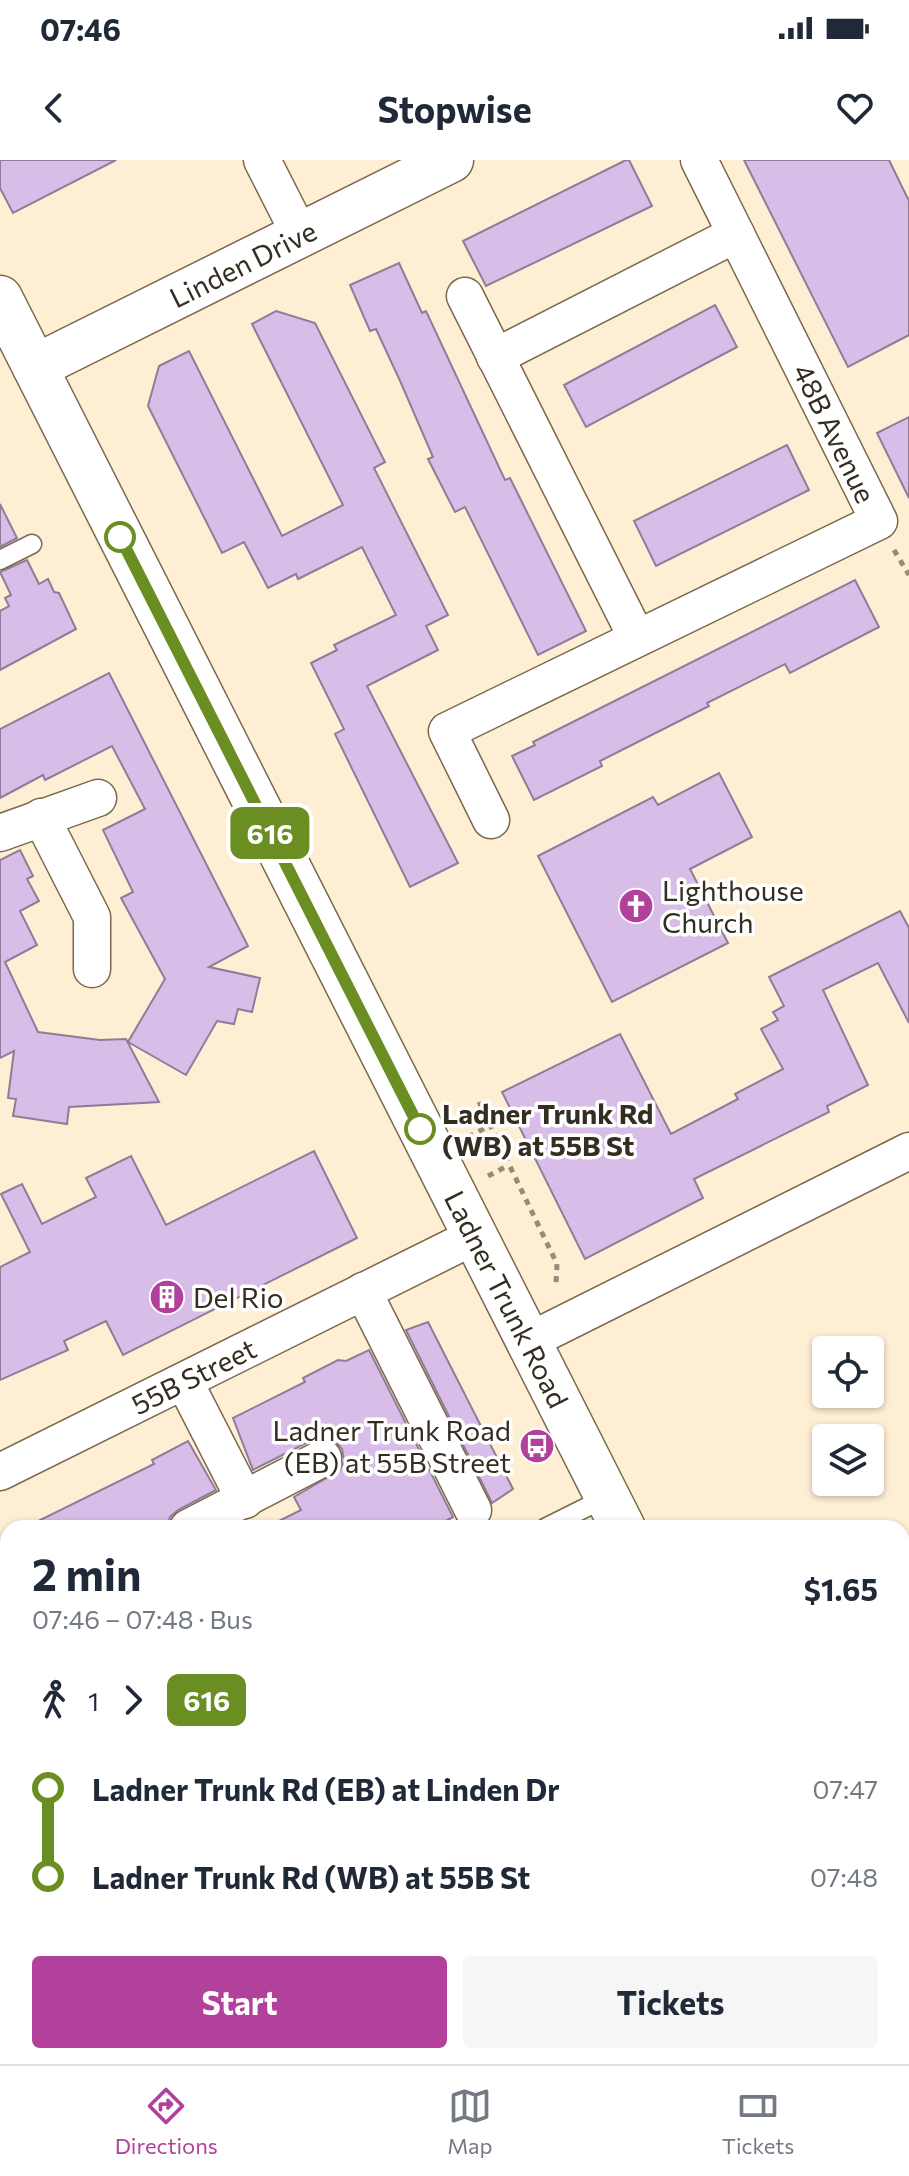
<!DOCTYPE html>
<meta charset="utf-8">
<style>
:root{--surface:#fff;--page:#f6f6f7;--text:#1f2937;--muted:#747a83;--line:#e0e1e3;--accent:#b2419c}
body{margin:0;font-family:Commissioner,sans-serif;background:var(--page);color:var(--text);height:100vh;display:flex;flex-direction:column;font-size:30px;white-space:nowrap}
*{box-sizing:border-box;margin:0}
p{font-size:26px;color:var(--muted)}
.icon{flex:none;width:44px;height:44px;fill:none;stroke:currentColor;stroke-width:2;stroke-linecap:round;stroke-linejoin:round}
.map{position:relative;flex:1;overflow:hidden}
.details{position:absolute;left:0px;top:1360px;width:910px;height:544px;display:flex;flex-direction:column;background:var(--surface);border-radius:24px 24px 0 0;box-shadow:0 2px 6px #0004}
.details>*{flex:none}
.badge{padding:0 16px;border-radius:12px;font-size:28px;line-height:52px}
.buttons{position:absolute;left:812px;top:1176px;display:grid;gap:16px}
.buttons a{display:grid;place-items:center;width:72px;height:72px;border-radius:8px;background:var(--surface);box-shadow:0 2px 6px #0004;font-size:40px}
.map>.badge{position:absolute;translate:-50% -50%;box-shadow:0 0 0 4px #fff}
.legs{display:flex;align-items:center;gap:12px;height:88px;padding:0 32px;font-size:26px}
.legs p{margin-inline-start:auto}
.overview{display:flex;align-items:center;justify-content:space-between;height:136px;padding:0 32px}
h1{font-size:44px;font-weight:700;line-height:60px}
.action{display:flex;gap:16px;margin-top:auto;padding:16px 32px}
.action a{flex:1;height:92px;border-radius:8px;background:var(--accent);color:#fff;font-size:32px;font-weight:700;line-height:92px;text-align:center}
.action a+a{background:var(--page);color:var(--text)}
ul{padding:0 32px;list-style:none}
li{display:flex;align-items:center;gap:28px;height:88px;font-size:30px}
li i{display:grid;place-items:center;width:12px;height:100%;margin:0 10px;background:currentColor}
li i::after{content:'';width:20px;height:20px;margin:-10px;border:6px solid;border-radius:50%;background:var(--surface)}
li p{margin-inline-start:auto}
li:first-child i{background:linear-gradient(#0000 50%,currentColor 0)}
li:last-child i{background:linear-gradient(currentColor 50%,#0000 0)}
.status{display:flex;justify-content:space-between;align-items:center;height:56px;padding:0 40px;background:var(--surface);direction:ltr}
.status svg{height:22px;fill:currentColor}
header{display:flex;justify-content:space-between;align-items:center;height:104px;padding:0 32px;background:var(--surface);font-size:36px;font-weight:700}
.tabs{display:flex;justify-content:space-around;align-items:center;height:112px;border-top:2px solid var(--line);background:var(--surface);font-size:22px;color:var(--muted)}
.tabs a{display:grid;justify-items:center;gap:4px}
.tabs .active{color:var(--accent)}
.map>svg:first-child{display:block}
</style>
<div class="status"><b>07:46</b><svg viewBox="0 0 49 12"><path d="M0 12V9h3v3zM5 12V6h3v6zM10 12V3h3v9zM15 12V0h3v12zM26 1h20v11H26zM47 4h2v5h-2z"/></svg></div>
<header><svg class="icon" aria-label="back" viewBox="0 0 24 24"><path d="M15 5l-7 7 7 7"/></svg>Stopwise<svg class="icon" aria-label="heart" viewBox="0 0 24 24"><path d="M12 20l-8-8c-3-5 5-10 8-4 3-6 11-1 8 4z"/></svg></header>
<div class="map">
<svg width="909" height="1904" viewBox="0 0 909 1904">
<rect width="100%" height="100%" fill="#feeed4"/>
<g fill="#d9bde9" stroke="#8e7c98" stroke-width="2">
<path d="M 0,0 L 116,0 L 13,53 L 0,28 Z"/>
<path d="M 626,0 L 629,0 L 652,46 L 486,126 L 463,81 Z"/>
<path d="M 744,0 L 889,0 L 909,41 L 909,175 L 848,207 Z"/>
<path d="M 399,103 L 422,153 L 426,151 L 505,320 L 510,318 L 586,471 L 538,495 L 465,347 L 455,352 L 428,299 L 433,297 L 401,223 L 376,169 L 370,171 L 350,125 Z"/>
<path d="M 715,145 L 737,187 L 586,267 L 564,225 Z"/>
<path d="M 276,151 L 315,163 L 385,302 L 374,308 L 448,455 L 426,466 L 438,490 L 367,526 L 458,703 L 410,727 L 335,574 L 344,569 L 311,503 L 337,490 L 334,485 L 396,455 L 362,387 L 298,419 L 296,414 L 268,428 L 244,382 L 222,393 L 148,246 L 159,206 L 189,191 L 282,376 L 343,345 L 252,164 Z"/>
<path d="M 909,257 L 909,338 L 877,273 Z"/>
<path d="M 787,285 L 809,330 L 656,406 L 634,361 Z"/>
<path d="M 0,344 L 17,378 L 0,387 Z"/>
<path d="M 27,400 L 39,424 L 48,419 L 54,432 L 59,433 L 76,469 L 0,510 L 0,451 L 9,446 L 5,438 L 11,435 L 0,412 Z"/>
<path d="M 855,420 L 879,467 L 790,513 L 785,504 L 707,543 L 709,546 L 600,601 L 602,606 L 534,640 L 512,596 L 535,585 L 533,582 Z"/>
<path d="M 109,513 L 248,786 L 209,807 L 260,818 L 252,852 L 238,849 L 234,864 L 217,861 L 186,915 L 128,882 L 165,819 L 121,738 L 133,732 L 103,670 L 145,649 L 112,586 L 45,620 L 43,615 L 0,638 L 0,569 Z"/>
<path d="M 719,613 L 752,677 L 690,709 L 728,783 L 612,842 L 538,696 L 653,637 L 658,645 Z"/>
<path d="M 20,690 L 33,716 L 27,719 L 39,741 L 20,751 L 37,785 L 5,802 L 38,872 L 100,880 L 126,879 L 159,942 L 69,947 L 67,964 L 13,956 L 16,939 L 8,938 L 14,891 L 0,898 L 0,700 Z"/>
<path d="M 900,751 L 909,768 L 909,863 L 878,803 L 823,830 L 868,925 L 827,946 L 829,952 L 694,1019 L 703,1038 L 585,1099 L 502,932 L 620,874 L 671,974 L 738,939 L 735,934 L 783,909 L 761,869 L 778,860 L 773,852 L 784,846 L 769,817 Z"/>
<path d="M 314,991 L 357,1078 L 123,1195 L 106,1161 L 64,1181 L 68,1190 L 0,1220 L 0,1107 L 30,1092 L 1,1034 L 22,1024 L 42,1064 L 96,1037 L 86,1018 L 131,996 L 166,1065 Z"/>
<path d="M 428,1162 L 513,1329 L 492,1343 L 406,1170 Z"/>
<path d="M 369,1190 L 453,1357 L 433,1368 L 265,1368 L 301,1350 L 294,1337 L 340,1310 L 344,1300 L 342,1289 L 334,1280 L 314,1279 L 253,1310 L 233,1258 L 305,1222 L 303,1218 L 338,1200 L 346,1201 Z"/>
<path d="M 188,1281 L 216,1330 L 178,1350 L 170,1357 L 167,1368 L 24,1368 L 154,1304 L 152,1300 Z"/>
</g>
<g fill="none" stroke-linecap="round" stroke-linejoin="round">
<defs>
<g id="service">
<path d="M 0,400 L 32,384"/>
<path d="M 545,1368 L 607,1337"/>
<path d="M 902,1480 L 909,1477"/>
<path d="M 0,1581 L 8,1577"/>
<path d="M 522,1896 L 526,1904"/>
</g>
<g id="minor">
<path d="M 262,0 L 299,73"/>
<path d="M 465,136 L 636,476"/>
<path d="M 495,197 L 736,74"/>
<path d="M 41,657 L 92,757 L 92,809"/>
<path d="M 491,660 L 447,571 L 879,361 L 699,0"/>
<path d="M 0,673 L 98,638"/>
<path d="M 363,1131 L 473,1350"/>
<path d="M 527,1182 L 909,991"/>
<path d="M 184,1221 L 245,1340"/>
<path id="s1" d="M 0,1312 L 475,1076"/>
<path d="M 188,1368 L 323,1298"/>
<path d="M 0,1786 L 8,1802"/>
<path d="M 902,1811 L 909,1808"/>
<path d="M 55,1896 L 59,1904"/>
</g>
<g id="tertiary">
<path id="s2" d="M 35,207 L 451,0"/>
</g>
<g id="secondary">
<path id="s3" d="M 0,138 L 623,1368"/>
<path d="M 889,1896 L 894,1904"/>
</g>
</defs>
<use href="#service" stroke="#7a694c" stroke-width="21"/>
<use href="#minor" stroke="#7a694c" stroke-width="39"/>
<use href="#tertiary" stroke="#7a694c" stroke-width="47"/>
<use href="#secondary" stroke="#7a694c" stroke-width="47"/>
<g stroke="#968a78" stroke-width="5" stroke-dasharray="6 6" stroke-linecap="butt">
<path d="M 894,390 L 909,415"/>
<path d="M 479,942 L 557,1104 L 556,1124"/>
<path d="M 468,977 L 489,966"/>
<path d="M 488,1016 L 509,1005"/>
</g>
<use href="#service" stroke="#fff" stroke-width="18"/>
<use href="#minor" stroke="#fff" stroke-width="36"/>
<use href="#tertiary" stroke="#fff" stroke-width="44"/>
<use href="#secondary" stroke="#fff" stroke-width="44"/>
</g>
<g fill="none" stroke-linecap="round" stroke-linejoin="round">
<defs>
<path id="line-1" d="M 120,377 L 420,969"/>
</defs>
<use href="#line-1" stroke="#fff" stroke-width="18"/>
<use href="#line-1" stroke="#6b8e23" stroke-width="12"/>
</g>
<defs>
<symbol id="church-disc" viewBox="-11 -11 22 22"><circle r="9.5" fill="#b2419c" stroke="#fff"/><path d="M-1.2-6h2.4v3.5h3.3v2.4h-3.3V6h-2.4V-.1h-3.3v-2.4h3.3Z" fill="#fff"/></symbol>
<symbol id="building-disc" viewBox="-11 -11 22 22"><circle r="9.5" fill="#b2419c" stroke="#fff"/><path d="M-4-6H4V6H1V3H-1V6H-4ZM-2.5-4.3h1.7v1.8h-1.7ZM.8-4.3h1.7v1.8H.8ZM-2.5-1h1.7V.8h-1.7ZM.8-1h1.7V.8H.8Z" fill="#fff"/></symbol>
<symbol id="bus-disc" viewBox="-11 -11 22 22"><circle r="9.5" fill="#b2419c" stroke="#fff"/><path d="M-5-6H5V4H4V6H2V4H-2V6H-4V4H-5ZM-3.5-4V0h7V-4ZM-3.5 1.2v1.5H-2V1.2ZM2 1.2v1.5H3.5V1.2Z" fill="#fff"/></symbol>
</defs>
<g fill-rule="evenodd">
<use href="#church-disc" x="616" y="726" width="40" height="40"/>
<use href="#building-disc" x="147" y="1117" width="40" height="40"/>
<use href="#bus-disc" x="517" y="1266" width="40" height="40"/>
</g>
<g fill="#fff" stroke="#6b8e23" stroke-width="4">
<circle cx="120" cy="377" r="14"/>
<circle cx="420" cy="969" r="14"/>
</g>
<g text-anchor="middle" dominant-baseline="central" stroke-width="7" stroke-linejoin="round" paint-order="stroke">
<g font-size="28" fill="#342d21" stroke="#fff">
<text stroke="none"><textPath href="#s2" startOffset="232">Linden Drive</textPath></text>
<text transform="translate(835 273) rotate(64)">48B Avenue</text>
<text stroke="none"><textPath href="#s3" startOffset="1122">Ladner Trunk Road</textPath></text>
<text stroke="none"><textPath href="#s1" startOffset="216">55B Street</textPath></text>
</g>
<g font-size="28" fill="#342d21" stroke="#fff" text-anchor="start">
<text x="662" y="730">Lighthouse<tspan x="662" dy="32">Church</tspan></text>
<text x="193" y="1137">Del Rio</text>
<text x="511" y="1270" text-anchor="end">Ladner Trunk Road<tspan x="511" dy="32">(EB) at 55B Street</tspan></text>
</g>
<g font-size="28" font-weight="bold" fill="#342d21" stroke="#fff" text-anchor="start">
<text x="442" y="953">Ladner Trunk Rd<tspan x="442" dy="32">(WB) at 55B St</tspan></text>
</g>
</g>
</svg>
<div class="buttons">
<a><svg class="icon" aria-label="locate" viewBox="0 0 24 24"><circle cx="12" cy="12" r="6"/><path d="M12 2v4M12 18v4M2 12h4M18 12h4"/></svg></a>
<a><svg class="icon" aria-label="layers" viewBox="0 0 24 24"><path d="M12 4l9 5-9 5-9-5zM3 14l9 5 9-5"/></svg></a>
</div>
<b class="badge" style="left:270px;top:673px;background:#6b8e23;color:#fff">616</b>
<section class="details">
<div class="overview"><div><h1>2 min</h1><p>07:46 – 07:48 · Bus</p></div><b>$1.65</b></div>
<div class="legs"><svg class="icon" aria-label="walk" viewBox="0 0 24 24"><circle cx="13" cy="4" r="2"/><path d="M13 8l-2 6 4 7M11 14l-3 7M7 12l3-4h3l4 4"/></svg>1<svg class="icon" aria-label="forward" viewBox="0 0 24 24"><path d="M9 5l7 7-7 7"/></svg><b class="badge" style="background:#6b8e23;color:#fff">616</b></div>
<ul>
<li><i style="color:#6b8e23"></i><b>Ladner Trunk Rd (EB) at Linden Dr</b><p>07:47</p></li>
<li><i style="color:#6b8e23"></i><b>Ladner Trunk Rd (WB) at 55B St</b><p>07:48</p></li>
</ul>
<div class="action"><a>Start</a><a>Tickets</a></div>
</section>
</div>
<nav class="tabs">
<a class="active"><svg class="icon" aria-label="directions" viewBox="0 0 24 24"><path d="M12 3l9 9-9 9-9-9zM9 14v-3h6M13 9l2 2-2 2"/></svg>Directions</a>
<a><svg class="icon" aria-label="map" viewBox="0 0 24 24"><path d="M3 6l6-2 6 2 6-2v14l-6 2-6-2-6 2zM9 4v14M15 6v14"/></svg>Map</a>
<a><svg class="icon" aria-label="tickets" viewBox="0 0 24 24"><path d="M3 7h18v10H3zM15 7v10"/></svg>Tickets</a>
</nav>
